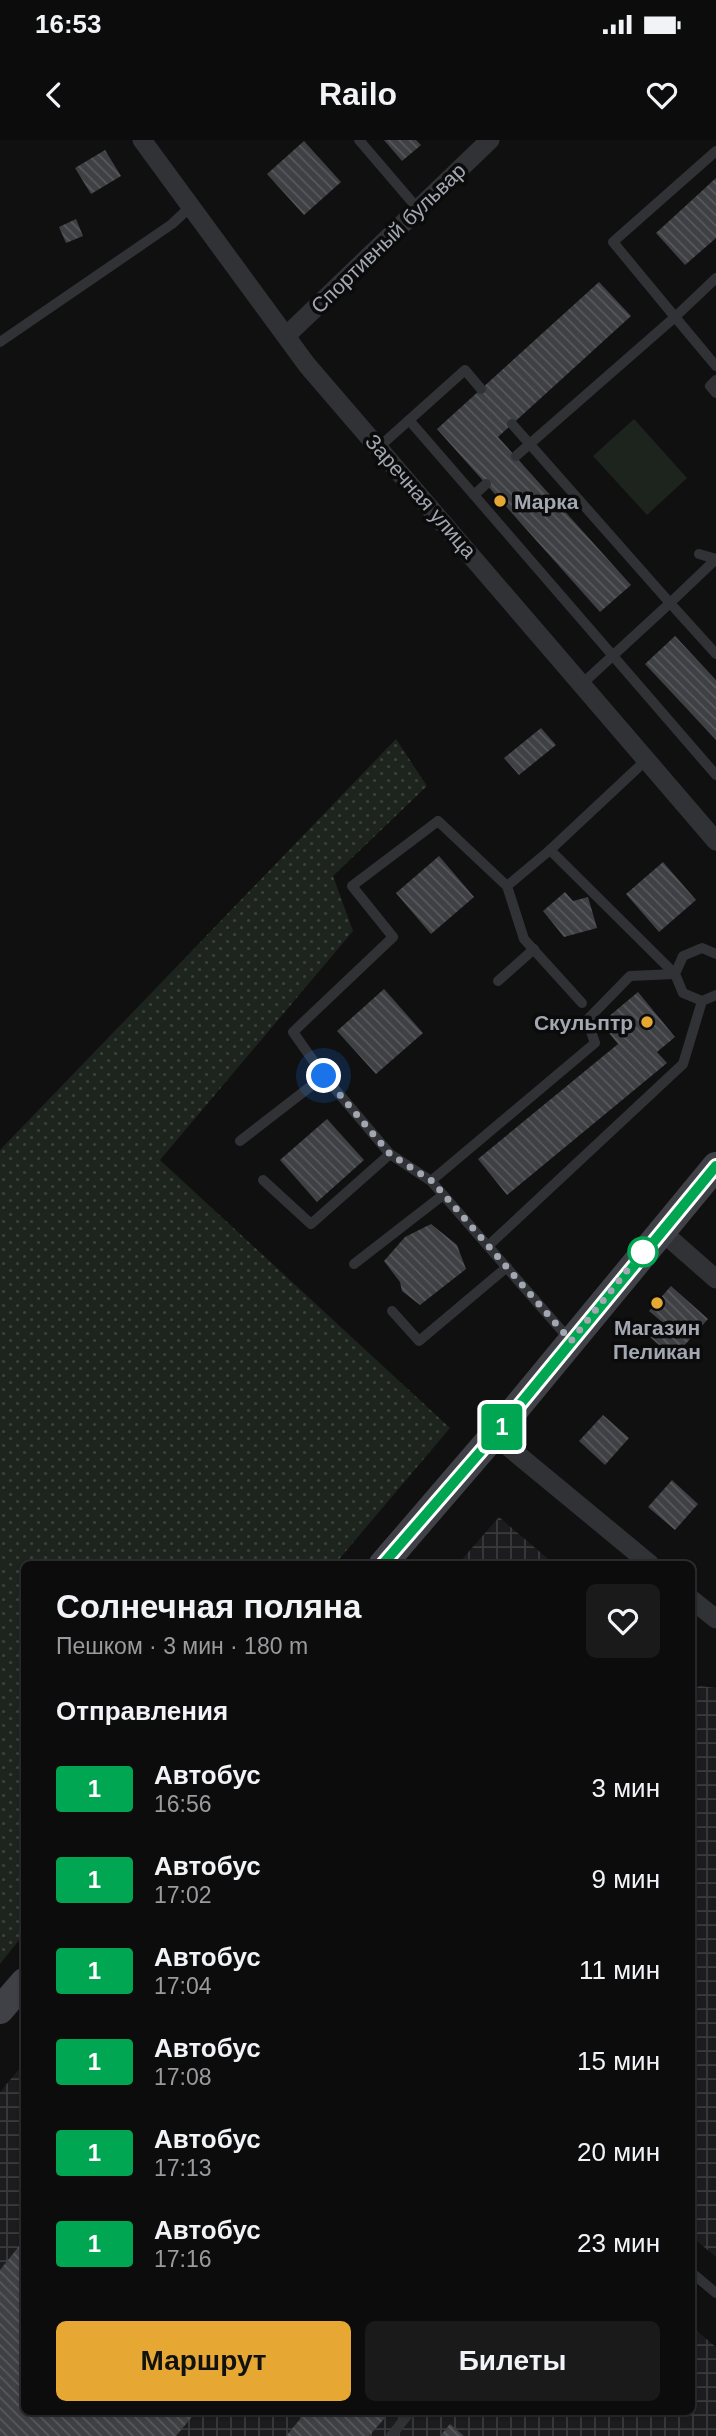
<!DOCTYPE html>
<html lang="ru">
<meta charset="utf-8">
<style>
:root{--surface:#0c0c0d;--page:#1a1a1b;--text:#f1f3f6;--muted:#9a9b9d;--line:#2c2c2e;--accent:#e6a733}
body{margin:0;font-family:Arial,sans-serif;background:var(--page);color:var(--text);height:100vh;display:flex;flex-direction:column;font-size:26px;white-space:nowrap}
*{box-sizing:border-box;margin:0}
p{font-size:23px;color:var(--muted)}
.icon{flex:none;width:38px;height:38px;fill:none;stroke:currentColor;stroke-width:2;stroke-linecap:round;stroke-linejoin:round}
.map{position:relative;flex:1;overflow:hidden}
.panel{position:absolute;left:21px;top:1421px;width:674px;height:854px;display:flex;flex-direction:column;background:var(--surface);border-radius:10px;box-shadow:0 2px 5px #0004,0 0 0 2px var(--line)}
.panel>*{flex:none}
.badge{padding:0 14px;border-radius:5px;font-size:24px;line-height:46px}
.you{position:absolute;width:35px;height:35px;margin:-18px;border:5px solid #fff;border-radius:50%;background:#1a73e8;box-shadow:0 0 0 10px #1a73e833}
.map>.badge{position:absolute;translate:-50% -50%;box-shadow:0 0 0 4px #fff}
h2{padding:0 35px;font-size:26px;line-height:63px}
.round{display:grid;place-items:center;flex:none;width:74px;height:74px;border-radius:10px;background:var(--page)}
.headline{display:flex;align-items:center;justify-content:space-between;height:119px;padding:0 35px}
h1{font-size:33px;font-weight:600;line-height:52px}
.primary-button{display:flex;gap:14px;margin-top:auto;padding:14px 35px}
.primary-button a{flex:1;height:80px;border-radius:10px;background:var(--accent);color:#111;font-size:28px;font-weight:600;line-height:80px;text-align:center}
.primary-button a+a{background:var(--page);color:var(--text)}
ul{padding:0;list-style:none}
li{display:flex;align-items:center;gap:21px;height:91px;padding:0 35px}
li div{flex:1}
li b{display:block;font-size:26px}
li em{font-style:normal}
li .badge{min-width:77px;font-weight:700;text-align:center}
.status{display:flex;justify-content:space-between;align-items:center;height:49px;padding:0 35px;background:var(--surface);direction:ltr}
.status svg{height:19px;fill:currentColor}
header{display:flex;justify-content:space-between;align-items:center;height:91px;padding:0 35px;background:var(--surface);font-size:32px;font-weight:600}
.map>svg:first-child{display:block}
</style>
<div class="status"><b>16:53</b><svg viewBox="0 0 49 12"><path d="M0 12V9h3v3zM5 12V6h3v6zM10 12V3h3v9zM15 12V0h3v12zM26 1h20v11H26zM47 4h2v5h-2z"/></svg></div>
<header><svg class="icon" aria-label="back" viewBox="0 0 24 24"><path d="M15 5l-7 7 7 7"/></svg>Railo<svg class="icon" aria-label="heart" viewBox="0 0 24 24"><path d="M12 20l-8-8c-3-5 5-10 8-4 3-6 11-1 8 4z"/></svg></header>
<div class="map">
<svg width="716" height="2296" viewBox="0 0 716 2296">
<defs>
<pattern id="industrial-grid" width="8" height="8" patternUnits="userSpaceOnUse" patternTransform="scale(1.75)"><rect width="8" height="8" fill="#1c1c1e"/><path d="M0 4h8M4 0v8" fill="none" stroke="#3a3a3c"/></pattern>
<pattern id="green-dots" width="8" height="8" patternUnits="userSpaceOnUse" patternTransform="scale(1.75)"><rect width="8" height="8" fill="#1d231d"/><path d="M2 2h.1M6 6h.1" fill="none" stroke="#3b403b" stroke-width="1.8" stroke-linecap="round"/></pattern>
<pattern id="building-back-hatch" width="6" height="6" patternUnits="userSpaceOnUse" patternTransform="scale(1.75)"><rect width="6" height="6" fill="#3f4044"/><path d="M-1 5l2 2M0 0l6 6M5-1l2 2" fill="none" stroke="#58595d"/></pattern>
</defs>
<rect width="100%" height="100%" fill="#101011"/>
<g fill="url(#industrial-grid)">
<path d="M 499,1377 L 554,1424 L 458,1424 Z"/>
<path d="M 700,1546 L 716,1548 L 716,2117 L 691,2096 L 691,1549 Z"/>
<path d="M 24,1923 L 24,2272 L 691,2272 L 691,2186 L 716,2207 L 716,2296 L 0,2296 L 0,1952 Z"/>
</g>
<path fill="url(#green-dots)" d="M 396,599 L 427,646 L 333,736 L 353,791 L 160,1020 L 450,1288 L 335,1424 L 24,1424 L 24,1794 L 0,1824 L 0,1010 Z"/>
<path fill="#1d231d" d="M 634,279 L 687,338 L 647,375 L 593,316 Z"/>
<g fill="url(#building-back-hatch)">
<path d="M 384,0 L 416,0 L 421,5 L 402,21 Z"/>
<path d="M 304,1 L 341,42 L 304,75 L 267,34 Z"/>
<path d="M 105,10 L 121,36 L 91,54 L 75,28 Z"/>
<path d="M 716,38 L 716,98 L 685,125 L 656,93 Z"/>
<path d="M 76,79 L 83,96 L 66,103 L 59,87 Z"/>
<path d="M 599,142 L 631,176 L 498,297 L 631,445 L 600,472 L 437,289 Z"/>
<path d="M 675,496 L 716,540 L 716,600 L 645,524 Z"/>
<path d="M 541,588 L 556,605 L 519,635 L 504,618 Z"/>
<path d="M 439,716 L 474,757 L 431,794 L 396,753 Z"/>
<path d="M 663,722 L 696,760 L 659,792 L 626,754 Z"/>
<path d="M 565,752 L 573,761 L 588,757 L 597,788 L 564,797 L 543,771 Z"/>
<path d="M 384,849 L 423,893 L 376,934 L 337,891 Z"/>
<path d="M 638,852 L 675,897 L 657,912 L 667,923 L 507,1055 L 478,1019 L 618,904 L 601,883 Z"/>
<path d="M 327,979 L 364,1020 L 317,1062 L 280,1020 Z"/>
<path d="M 431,1084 L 457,1105 L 466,1129 L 420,1165 L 402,1151 L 400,1142 L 384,1121 L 405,1097 Z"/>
<path d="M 671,1146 L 708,1179 L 673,1218 L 649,1196 L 662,1182 L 649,1171 Z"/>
<path d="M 603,1275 L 629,1298 L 605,1325 L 579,1301 Z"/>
<path d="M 672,1340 L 698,1364 L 675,1390 L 648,1367 Z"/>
<path d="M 24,2100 L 24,2272 L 196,2272 L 176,2296 L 0,2296 L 0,2130 Z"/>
<path d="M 306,2272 L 390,2272 L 369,2296 L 286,2296 Z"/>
<path d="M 450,2284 L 464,2296 L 440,2296 Z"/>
</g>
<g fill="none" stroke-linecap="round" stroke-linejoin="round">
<g stroke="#313236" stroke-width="10">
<path d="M 359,0 L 418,69"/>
<path d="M 716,11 L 613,102 L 675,177 L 716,138"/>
<path d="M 0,202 L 172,84 L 189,68"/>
<path d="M 716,240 L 710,246 L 716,253"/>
<path d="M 409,280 L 474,355 L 486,344"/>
<path d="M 512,284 L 670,463 L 716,419 L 699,414"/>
<path d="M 379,307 L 465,230 L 481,249"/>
<path d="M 516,316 L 675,177 L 716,226"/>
<path d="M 474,355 L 716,635"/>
<path d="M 582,544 L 670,463 L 716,514"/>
<path d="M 645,621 L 550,710 L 675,834"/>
<path d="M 507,746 L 524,799 L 582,863"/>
<path d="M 716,814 L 702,808 L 683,816 L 675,834 L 683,853 L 702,861 L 716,855"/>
<path d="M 498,841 L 534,809"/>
<path d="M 324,936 L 293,892 L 393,797 L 352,746 L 438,681 L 507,746 L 550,710"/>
<path d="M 240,1001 L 324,936 L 390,1014 L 431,1041 L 570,1200"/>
<path d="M 263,1040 L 311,1084 L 390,1014"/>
<path d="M 431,1041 L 595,903 L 587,880 L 630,836 L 675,834"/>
<path d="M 488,1106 L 683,924 L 702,861"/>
<path d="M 354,1124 L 443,1055"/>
<path d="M 392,1171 L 419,1201 L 507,1127"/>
<path d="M 691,2132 L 716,2153"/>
<path d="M 391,2296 L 410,2272"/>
</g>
<g stroke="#313236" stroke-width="19">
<path d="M 142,0 L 307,225 L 716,701"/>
<path d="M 286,196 L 490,0"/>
<path d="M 660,1090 L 716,1139"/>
<path d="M 494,1295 L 650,1424"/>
<path d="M 691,1459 L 716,1479"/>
</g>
<g stroke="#3f4146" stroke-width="28">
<path d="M 383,1424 L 494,1295 L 716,1026"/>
<path d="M 0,1870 L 24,1842"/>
</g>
</g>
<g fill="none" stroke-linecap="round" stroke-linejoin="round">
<defs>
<path id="line" d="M 383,1424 L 494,1296 L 716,1026"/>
</defs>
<use href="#line" stroke="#fff" stroke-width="16"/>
<use href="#line" stroke="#00a651" stroke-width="10"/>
<path stroke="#a2a7b1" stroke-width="7" stroke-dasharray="0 12.6" d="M 324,936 L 390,1014 L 432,1041 L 571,1201 L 645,1108 L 643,1112"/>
</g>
<g fill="#e6a733" stroke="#0b0b0c" stroke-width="2.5">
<circle cx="500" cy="361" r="7"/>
<circle cx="647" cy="882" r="7"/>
<circle cx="657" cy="1163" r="7"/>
</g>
<circle fill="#fff" stroke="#00a651" stroke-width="3.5" cx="643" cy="1112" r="14"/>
<g text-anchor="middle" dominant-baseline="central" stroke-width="7" stroke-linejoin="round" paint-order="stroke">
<g font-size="21" fill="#a2a7b1" stroke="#0b0b0c">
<text transform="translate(388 98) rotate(-44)">Спортивный бульвар</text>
<text transform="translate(421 356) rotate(49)">Заречная улица</text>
</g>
<g font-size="21" font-weight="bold" fill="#a2a7b1" stroke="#0b0b0c" text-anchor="start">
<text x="514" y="361">Марка</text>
<text x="633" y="882" text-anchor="end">Скульптр</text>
<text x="657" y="1187" text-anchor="middle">Магазин<tspan x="657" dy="24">Пеликан</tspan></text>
</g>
</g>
</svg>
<div class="you" style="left:324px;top:936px"></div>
<b class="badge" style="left:502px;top:1287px;background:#00a651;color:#fff">1</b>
<section class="panel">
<div class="headline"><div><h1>Солнечная поляна</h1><p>Пешком · 3 мин · 180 m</p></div><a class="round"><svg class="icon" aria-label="heart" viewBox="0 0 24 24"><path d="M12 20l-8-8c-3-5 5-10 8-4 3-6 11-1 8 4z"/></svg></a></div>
<h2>Отправления</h2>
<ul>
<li><span class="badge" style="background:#00a651;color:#fff">1</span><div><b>Автобус</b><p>16:56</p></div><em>3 мин</em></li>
<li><span class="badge" style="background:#00a651;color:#fff">1</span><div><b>Автобус</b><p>17:02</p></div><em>9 мин</em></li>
<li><span class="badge" style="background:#00a651;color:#fff">1</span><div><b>Автобус</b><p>17:04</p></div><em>11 мин</em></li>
<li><span class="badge" style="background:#00a651;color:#fff">1</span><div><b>Автобус</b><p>17:08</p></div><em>15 мин</em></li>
<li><span class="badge" style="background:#00a651;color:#fff">1</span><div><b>Автобус</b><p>17:13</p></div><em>20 мин</em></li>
<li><span class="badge" style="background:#00a651;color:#fff">1</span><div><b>Автобус</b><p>17:16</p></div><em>23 мин</em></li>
</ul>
<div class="primary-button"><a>Маршрут</a><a>Билеты</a></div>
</section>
</div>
